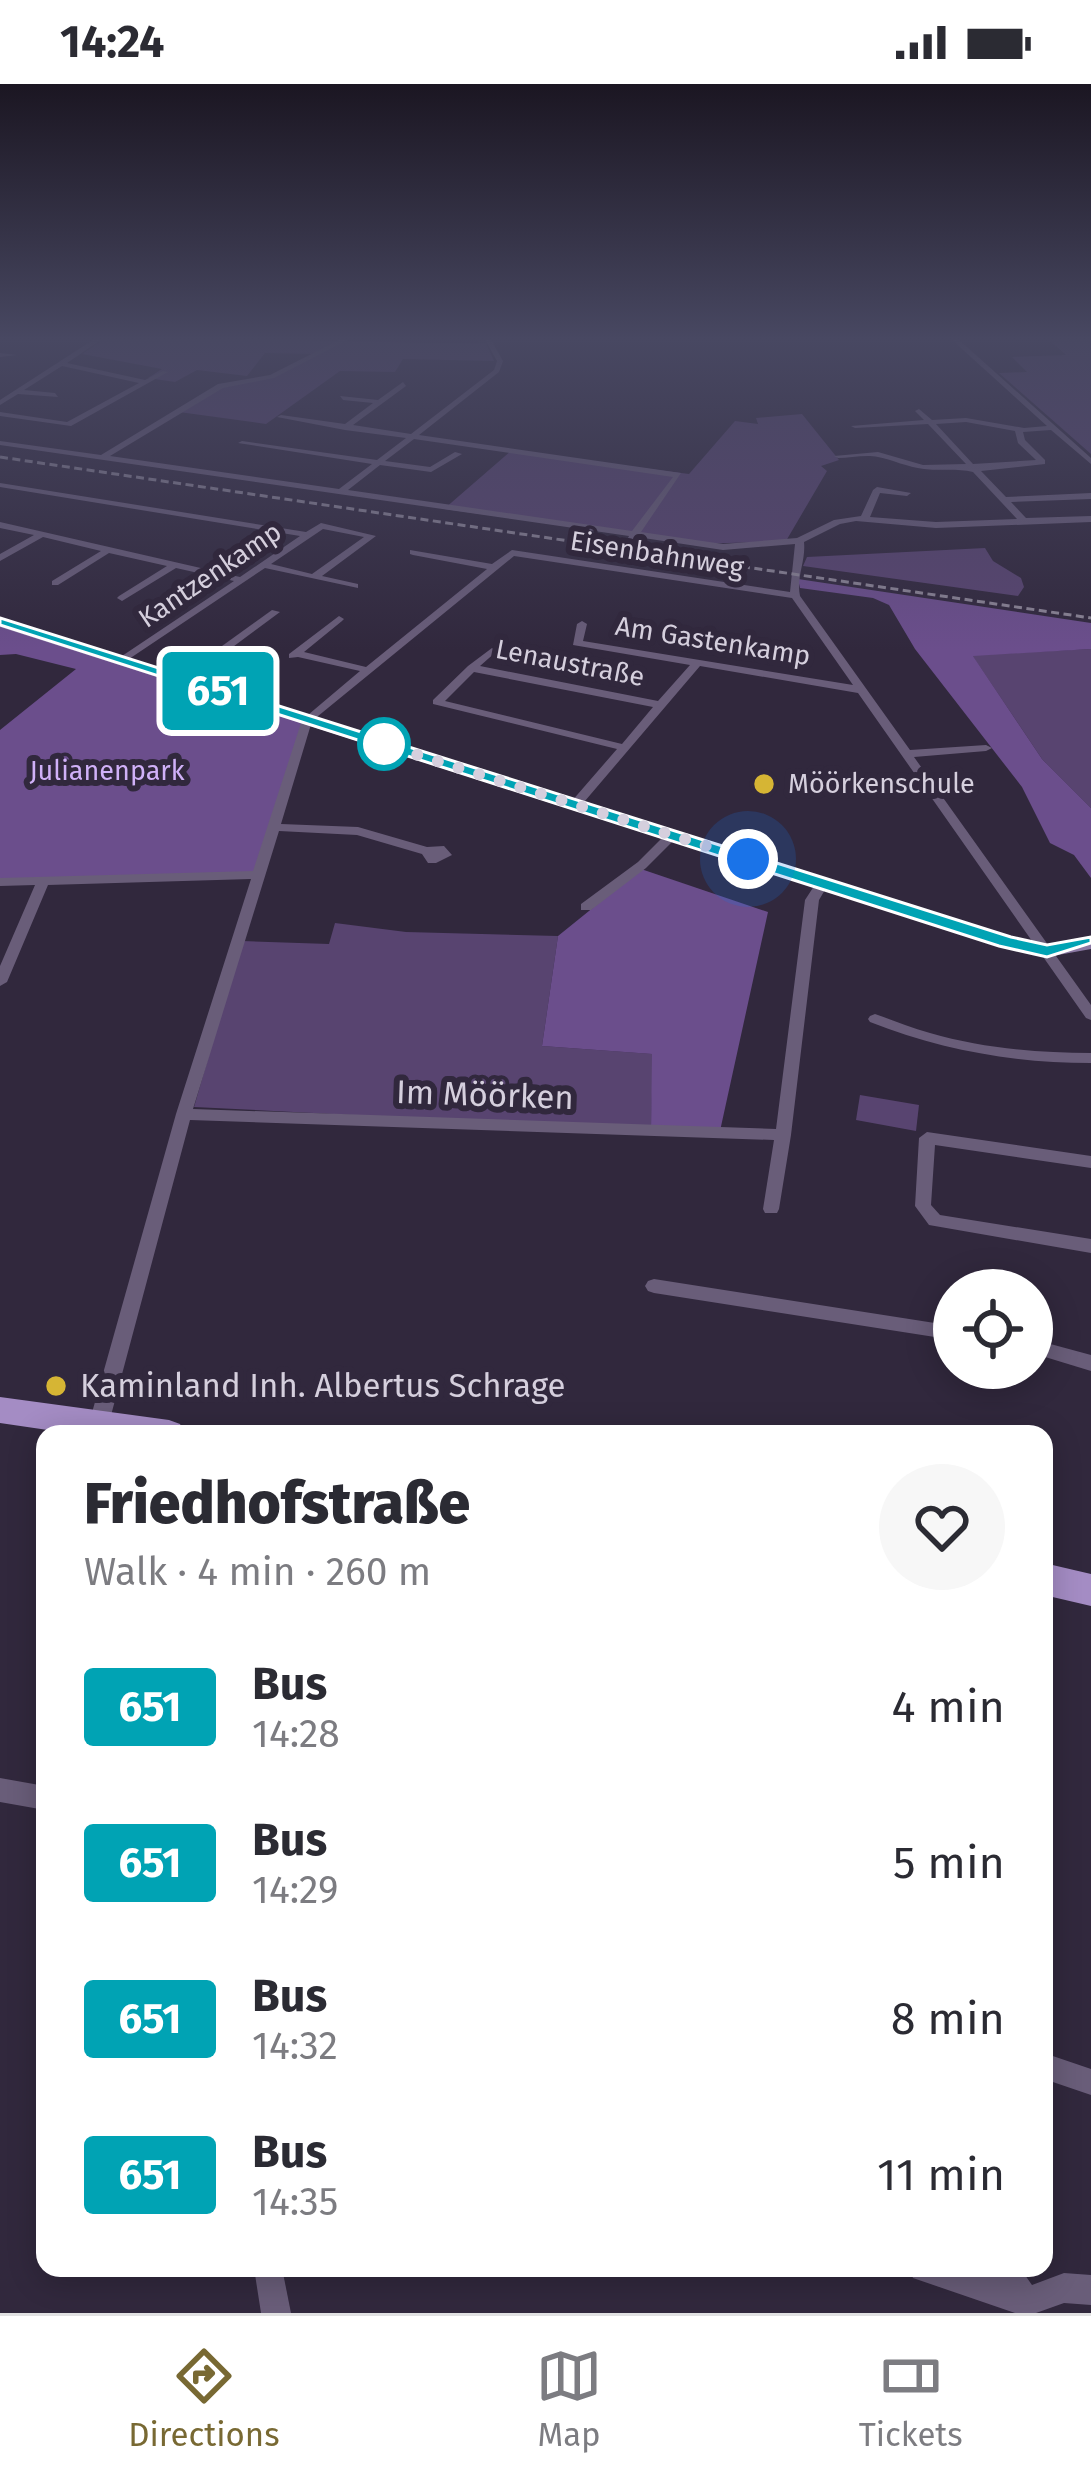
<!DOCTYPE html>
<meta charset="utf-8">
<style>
:root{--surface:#fff;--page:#f7f7f7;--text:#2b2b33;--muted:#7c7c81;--line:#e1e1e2;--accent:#786933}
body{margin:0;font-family:"Fira Sans",sans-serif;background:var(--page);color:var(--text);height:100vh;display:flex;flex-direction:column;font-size:45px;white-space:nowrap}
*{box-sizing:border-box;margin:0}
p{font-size:39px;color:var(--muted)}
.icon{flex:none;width:66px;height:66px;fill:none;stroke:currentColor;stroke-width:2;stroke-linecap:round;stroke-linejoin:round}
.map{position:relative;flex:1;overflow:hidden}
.drawer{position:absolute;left:36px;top:1341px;width:1017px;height:852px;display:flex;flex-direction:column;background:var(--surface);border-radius:24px;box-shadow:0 6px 30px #0003}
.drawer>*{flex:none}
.badge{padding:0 24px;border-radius:9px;font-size:42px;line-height:78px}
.buttons{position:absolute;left:933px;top:1185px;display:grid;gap:24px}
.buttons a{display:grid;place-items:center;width:120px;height:120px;border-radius:50%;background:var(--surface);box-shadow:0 6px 30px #0003;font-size:60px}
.you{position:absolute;width:60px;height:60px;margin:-30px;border:9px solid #fff;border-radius:50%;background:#1a73e8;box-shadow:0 0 0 18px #1a73e833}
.map>.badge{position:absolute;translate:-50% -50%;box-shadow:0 0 0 6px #fff}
.round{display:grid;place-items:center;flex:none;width:126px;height:126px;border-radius:63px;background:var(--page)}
.overview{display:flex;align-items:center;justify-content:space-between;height:204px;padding:0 48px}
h1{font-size:57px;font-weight:800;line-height:90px}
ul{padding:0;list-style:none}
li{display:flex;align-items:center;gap:36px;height:156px;padding:0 48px}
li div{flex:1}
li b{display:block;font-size:45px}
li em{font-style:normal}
li .badge{min-width:132px;font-weight:700;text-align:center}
.status{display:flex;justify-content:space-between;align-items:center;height:84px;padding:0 60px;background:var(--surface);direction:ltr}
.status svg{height:33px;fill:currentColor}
.menu{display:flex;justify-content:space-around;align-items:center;height:168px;border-top:3px solid var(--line);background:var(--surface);font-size:33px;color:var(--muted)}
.menu a{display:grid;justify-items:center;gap:6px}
.menu .selected{color:var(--accent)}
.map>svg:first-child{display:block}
</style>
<div class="status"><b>14:24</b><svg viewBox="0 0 49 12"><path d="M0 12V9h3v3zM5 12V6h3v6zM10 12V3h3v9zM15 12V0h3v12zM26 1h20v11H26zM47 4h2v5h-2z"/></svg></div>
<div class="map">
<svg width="1091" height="2229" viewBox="0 0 1091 2229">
<rect width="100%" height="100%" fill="#31283d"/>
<g fill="#584470">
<path d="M 106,254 L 486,259 L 494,277 L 403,275 L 395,288 L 340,287 L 266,340 L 179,328 L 221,302 L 272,293 L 314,270 L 265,269 L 247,292 L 197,286 L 175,298 L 148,294 L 162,285 L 82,270 Z"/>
<path d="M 1047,254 L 1091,254 L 1091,370 L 999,289 L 1027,288 L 1012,273 L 1066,271 Z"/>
<path d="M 802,330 L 839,376 L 821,382 L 827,387 L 786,457 L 700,460 L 444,425 L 511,367 L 689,390 L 735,337 L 758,340 L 756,334 Z"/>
<path d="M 985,464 L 993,477 L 1021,494 L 1024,503 L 1018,512 L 803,482 L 807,473 Z"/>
<path d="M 1091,565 L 1091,724 L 1042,675 L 972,571 Z"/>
<path d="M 335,839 L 406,848 L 558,852 L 542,962 L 653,970 L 651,1046 L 194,1023 L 242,857 L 329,860 Z"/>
<path d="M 860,1011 L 919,1021 L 916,1047 L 856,1036 Z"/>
</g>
<g fill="#6b4e8c">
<path d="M 798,495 L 1091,539 L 1091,565 L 973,572 L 1042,675 L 1091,724 L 1091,794 L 1074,771 L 1050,759 L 1022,703 L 915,565 L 889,521 L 873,514 L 800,504 Z"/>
<path d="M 0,542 L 302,639 L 255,788 L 0,796 L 0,646 L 76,585 L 16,570 L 0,571 Z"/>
<path d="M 641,785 L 768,828 L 720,1047 L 651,1046 L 652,970 L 542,962 L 558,852 Z"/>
</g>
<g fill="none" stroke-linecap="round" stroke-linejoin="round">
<g stroke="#23033c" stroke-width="3">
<path d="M 220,254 L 342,254"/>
<path d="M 348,256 L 478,258"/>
</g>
<g fill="#695d79" fill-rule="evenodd">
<path d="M 96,254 L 104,254 L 67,279 L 145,296 L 163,287 L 168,288 L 71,342 L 0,332 L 0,328 L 67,338 L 139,299 L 62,282 L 24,306 L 55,309 L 58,313 L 18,310 L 0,321 L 0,316 Z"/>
<path d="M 343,254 L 351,254 L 274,294 L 223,304 L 110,372 L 339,405 L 372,380 L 238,359 L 242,357 L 377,376 L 406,354 L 345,346 L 277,333 L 281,331 L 345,340 L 373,319 L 343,316 L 340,312 L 378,316 L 403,298 L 406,302 L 353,341 L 411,350 L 494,286 L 497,277 L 484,254 L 490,254 L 503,277 L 499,288 L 419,351 L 681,389 L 641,448 L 723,460 L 797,454 L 834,436 L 861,432 L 873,406 L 877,403 L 911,409 L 907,412 L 880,409 L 870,433 L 936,438 L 1017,435 L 973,388 C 957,384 941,387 924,385 C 907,383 893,376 878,373 C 866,370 850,374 838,374 L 834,372 L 878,368 L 923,381 L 966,380 L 928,340 L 855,344 L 851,342 L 924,336 L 915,327 L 919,325 L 932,336 L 966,334 L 1024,344 L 1047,342 L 950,254 L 957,254 L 1091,374 L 1091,380 L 1051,346 L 1023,348 L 1025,356 L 1045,376 L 1045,380 L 981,387 L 1006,413 L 1091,409 L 1091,415 L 1011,418 L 1026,434 L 1091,432 L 1091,438 L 936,444 L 856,437 L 840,440 L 804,458 C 806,477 796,493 800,512 L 910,666 L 986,661 L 992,664 L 986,667 L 914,673 L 1091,921 L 1091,936 L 1086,934 L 858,609 L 700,582 L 579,724 L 571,724 L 571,718 L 617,665 L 433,620 L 433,616 L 468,582 L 492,564 L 497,567 L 480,582 L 658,617 L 690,581 L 573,561 L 577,540 L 582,537 L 587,540 L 583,557 L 853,601 L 792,514 L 514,472 L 312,637 L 281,740 L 358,743 L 427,763 L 444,762 L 452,771 L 436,779 L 428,779 L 422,770 L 357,751 L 279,747 L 193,1025 L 776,1045 L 805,816 L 818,796 L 823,795 L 829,799 L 819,816 L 791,1051 L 779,1125 L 777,1129 L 765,1129 L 763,1125 L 774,1056 L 190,1036 L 106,1350 L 86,1350 L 176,1030 L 251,795 L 48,801 L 7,898 L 0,902 L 0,882 L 35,801 L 0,802 L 0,794 L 253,787 L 302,636 L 360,587 L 298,573 L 289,574 L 289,570 L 339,532 L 344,535 L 342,537 L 304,568 L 366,583 L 487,485 L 413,471 L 410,470 L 410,466 L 492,480 L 512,466 L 790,508 L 795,460 L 723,466 L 637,453 L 632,457 L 628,454 L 629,452 L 0,361 L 0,357 L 101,371 L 218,300 L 270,291 ZM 966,338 L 1015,347 L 1018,359 L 1036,376 L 973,380 L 936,340 ZM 414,355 L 673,393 L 632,447 L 348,406 L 380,381 L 431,388 L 462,370 L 455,368 L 430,383 L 385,377 ZM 474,588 L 653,623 L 622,660 L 445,617 Z"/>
<path d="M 0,269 L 17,271 L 0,273 Z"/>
<path d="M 0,399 L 306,448 L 321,439 L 376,452 L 322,492 L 358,500 L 358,504 L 265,484 L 123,579 L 118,576 L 119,574 L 234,497 L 176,484 L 122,517 L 117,514 L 119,512 L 167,482 L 109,469 L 58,501 L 52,501 L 52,497 L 101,467 L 43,453 L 0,477 L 0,470 L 34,451 L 0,444 L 0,438 L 240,493 L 300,452 L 0,403 ZM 323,445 L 364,453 L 312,490 L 271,480 Z"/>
<path d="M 272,526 L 280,528 L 187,597 L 179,597 L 179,593 Z"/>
<path d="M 672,747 L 676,748 L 676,754 L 646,784 L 591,826 L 581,826 L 581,820 L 638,778 L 668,748 Z"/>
<path d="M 875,930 C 893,936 911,944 930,949 C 982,964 1037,969 1091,969 L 1091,979 C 1014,979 941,966 870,938 L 868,935 L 870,932 Z"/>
<path d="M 927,1048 L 1091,1072 L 1091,1084 L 935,1061 L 931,1121 L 940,1131 L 1091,1155 L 1091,1169 L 929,1141 L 915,1122 L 919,1054 Z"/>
<path d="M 654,1195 L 954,1242 L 954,1256 L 654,1209 L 648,1207 L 645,1202 L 648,1197 Z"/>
<path d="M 1032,1255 L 1091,1271 L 1091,1287 L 1032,1269 Z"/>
<path d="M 0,1694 L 45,1702 L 45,1726 L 0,1718 Z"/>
<path d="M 1044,1969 L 1091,1985 L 1091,2011 L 1044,1995 Z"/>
<path d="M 254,2184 L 282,2184 L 291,2229 L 261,2229 Z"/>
<path d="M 909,2184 L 967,2184 L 991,2192 L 988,2184 L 1020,2184 L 1032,2201 L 1064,2189 L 1091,2191 L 1091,2221 L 1064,2219 L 1036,2229 L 1015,2229 L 913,2194 Z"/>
</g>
<path fill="#8a78a3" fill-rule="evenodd" d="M 0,534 L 1010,853 L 1047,861 L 1091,853 L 1091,865 L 1047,873 L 999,862 L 0,543 Z"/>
<g fill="#a48cc4" fill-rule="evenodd">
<path d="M 0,1313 L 169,1336 L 180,1340 L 185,1350 L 75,1350 L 0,1339 Z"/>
<path d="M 1044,1479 L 1091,1490 L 1091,1522 L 1044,1511 Z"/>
</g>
<path stroke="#8b8495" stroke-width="3" stroke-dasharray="8 4.5" stroke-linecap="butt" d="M 0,373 L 1091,534"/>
</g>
<linearGradient id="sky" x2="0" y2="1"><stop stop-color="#1b1622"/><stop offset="0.45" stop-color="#484862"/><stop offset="1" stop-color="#484862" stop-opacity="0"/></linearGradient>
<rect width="1091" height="566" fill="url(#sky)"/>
<path fill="#00a3b4" stroke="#fff" stroke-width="3" d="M 0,534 L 1011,853 L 1047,861 L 1091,853 L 1091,859 L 1047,873 L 999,862 L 0,541 Z"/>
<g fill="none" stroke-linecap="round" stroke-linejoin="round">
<path stroke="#d5cfdd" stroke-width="12" stroke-dasharray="0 21.6" d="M 384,660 L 380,659 L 748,775"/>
</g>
<circle fill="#fff" stroke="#00a3b4" stroke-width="6" cx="384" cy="660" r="24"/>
<g fill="#d6b534" stroke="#31283d" stroke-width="4.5">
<circle cx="764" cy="700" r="12"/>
<circle cx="56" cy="1302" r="12"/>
</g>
<g text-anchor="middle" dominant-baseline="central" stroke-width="12" stroke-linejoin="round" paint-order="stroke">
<g font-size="27" fill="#d5cfdd" stroke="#31283d">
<text transform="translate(657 470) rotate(9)">Eisenbahnweg</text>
<text transform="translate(210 491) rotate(-34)">Kantzenkamp</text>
<text transform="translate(713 557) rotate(9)">Am Gastenkamp</text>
<text transform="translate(570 579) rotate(11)">Lenaustraße</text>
</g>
<g font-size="27" fill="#d0b1f8" stroke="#31283d">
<text x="107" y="687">Julianenpark</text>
</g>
<g font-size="27" fill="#d5cfdd" stroke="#31283d" text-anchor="start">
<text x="788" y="700">Möörkenschule</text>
</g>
<g font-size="33" fill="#d5cfdd" stroke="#31283d">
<text transform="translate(485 1011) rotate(2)">Im Möörken</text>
</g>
<g font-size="33" fill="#d5cfdd" stroke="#31283d" text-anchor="start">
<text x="80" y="1302">Kaminland Inh. Albertus Schrage</text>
</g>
</g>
</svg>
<div class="buttons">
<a><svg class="icon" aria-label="locate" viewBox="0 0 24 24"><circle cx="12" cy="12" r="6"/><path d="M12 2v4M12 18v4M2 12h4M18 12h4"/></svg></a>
</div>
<div class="you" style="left:748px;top:775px"></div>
<b class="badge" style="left:218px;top:607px;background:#00a3b4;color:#fff">651</b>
<section class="drawer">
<div class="overview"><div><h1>Friedhofstraße</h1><p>Walk · 4 min · 260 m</p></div><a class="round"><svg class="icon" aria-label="heart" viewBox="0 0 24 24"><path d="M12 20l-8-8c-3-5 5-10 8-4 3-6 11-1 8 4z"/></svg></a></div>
<ul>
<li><span class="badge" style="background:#00a3b4;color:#fff">651</span><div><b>Bus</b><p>14:28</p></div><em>4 min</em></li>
<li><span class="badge" style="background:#00a3b4;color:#fff">651</span><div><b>Bus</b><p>14:29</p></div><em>5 min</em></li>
<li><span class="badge" style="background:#00a3b4;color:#fff">651</span><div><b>Bus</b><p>14:32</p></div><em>8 min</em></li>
<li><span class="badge" style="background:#00a3b4;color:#fff">651</span><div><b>Bus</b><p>14:35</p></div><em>11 min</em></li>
</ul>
</section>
</div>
<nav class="menu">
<a class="selected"><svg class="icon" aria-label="directions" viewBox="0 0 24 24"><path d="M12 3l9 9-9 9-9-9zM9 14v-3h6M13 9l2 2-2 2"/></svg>Directions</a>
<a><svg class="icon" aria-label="map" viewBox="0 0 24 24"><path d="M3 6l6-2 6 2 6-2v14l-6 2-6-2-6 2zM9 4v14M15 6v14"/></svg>Map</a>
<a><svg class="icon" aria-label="tickets" viewBox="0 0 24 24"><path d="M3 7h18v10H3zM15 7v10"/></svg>Tickets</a>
</nav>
